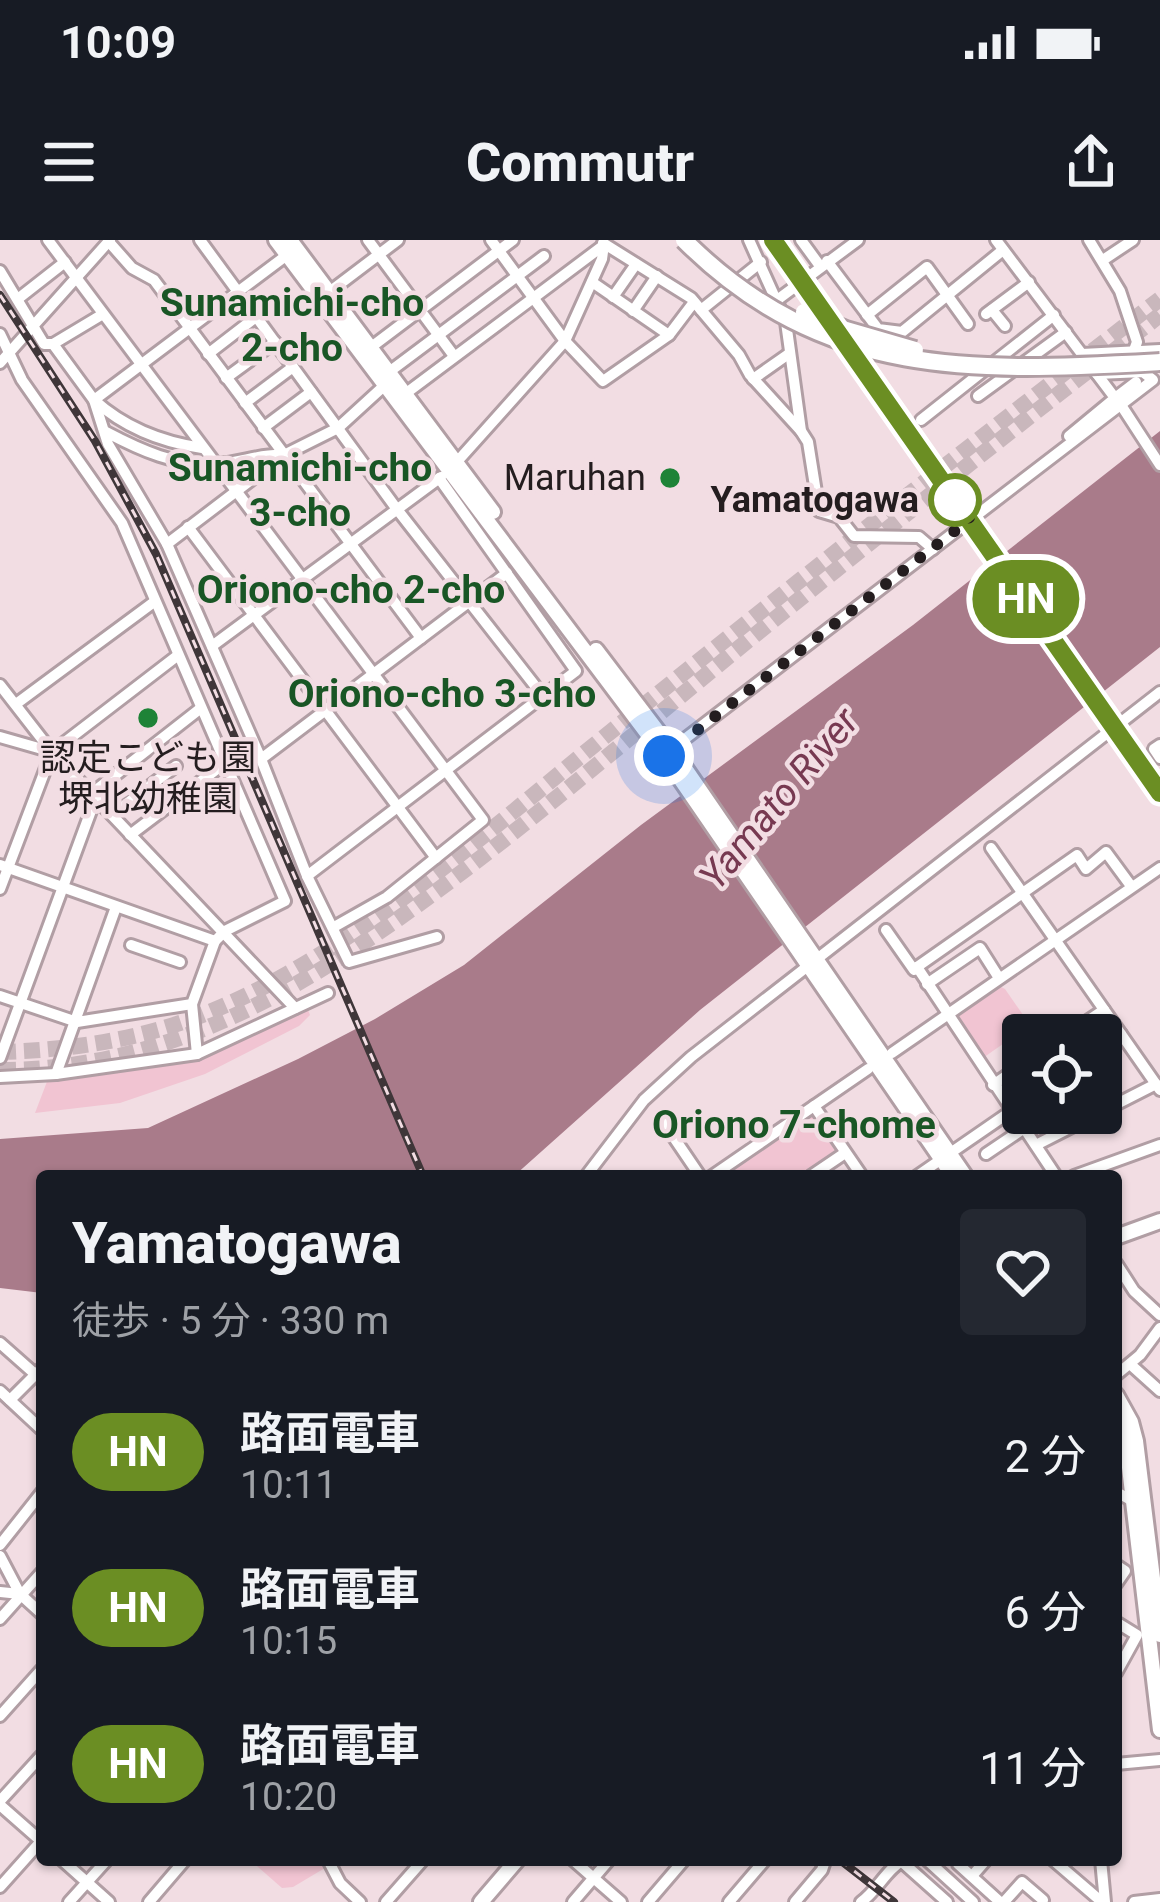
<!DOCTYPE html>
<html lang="ja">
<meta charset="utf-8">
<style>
:root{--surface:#171b24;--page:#242831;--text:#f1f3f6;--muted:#9ea1a6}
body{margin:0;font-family:Roboto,"Noto Sans JP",sans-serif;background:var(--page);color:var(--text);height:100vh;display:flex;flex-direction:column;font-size:45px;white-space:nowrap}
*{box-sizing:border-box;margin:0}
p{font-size:39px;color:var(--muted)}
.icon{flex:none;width:66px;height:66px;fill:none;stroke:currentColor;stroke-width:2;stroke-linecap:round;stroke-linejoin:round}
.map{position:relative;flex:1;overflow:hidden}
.sheet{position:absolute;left:36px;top:930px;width:1086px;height:696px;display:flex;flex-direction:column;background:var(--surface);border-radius:12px;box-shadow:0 3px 9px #0004}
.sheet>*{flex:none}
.badge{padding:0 24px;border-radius:39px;font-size:42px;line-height:78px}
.fabs{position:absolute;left:1002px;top:774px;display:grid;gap:24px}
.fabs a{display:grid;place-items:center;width:120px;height:120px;border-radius:12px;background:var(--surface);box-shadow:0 3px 9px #0004;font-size:60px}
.you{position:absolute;width:60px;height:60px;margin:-30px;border:9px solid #fff;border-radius:50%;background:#1a73e8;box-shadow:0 0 0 18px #1a73e833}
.map>.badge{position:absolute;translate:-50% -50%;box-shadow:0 0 0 6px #fff}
.round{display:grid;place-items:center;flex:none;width:126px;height:126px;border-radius:12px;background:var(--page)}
.head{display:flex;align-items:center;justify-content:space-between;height:204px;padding:0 36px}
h1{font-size:57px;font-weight:800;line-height:90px}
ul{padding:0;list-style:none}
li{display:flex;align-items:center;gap:36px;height:156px;padding:0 36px}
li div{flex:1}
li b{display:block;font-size:45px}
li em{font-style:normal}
li .badge{min-width:132px;font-weight:700;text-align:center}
.status{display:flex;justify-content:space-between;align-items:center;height:84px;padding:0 60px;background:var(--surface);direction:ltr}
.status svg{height:33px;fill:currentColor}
header{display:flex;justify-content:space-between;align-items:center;height:156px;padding:0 36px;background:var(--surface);font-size:54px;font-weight:800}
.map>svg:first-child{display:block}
</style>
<div class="status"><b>10:09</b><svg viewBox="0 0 49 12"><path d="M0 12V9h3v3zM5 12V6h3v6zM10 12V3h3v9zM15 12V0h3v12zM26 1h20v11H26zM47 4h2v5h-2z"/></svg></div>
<header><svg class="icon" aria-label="menu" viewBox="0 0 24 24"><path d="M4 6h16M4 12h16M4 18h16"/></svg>Commutr<svg class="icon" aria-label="share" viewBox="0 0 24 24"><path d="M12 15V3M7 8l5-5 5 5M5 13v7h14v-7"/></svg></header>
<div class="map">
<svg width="1160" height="1662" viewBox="0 0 1160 1662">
<rect width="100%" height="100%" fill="#f2dde3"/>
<g fill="#f1c4d2">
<path d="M 997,745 L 1005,749 L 1030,785 L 980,820 L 955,775 Z"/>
<path d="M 307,767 L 310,775 L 299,786 L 205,834 L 120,863 L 35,873 L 48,839 L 201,817 Z"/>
<path d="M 813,874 L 839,909 L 838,913 L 805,936 L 724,936 L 723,933 Z"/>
<path d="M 250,1620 L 321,1620 L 325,1628 L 293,1647 L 282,1648 Z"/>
</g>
<path fill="#a97b8a" d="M 1160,191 L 1160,407 L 700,770 L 514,936 L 42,936 L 42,1053 L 0,1048 L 0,899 L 148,888 L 298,819 L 375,779 L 464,725 L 641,585 L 913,385 Z"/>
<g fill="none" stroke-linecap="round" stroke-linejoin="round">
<g stroke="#c9b7bc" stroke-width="16" stroke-dasharray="16 8" stroke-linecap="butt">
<path d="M 0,812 C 72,810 145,799 212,771 C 357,711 497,583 619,485 C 798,341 978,199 1160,59"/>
<path d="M 0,830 C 190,830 342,724 487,613 C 573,546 656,476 740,407 C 879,295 1019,184 1160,75"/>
</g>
<defs>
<g id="minor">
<path d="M 48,0 L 483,580 L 387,657 L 334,687"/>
<path d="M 200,0 L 396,268 L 543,456"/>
<path d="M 368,0 L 454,116"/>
<path d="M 491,0 L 565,101 L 603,141 L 669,95 L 694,62"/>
<path d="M 749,0 L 786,82 L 801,191 L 808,202 L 819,271 L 839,277 L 854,296 L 919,297 L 933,309"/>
<path d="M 801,0 L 820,26"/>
<path d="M 996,0 L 1115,158 L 1069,196"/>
<path d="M 1089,0 L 1120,51 L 1137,102 L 1128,127"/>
<path d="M 109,2 L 132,28 L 154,40 L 421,398"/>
<path d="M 603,3 L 691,58 L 739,115 L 750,135 L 801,191"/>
<path d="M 1103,20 L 1133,0"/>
<path d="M 827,21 L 878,89 L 902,92 L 1003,10"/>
<path d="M 0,31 L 44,104 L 53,104"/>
<path d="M 592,42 L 669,95"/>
<path d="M 324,56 L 398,0"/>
<path d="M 613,57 L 636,24"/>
<path d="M 19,58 L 65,22"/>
<path d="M 777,60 L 858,0"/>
<path d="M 701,70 L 761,22"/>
<path d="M 992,70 L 1005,86"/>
<path d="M 633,71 L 657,36"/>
<path d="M 103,74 L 53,104 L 94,160 L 108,204 L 167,304 L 261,519 L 307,636 L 349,722 L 437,697"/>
<path d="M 986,74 L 1029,42"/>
<path d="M 867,75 L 927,27 L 968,84"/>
<path d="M 0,94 L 22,140 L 122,283 L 285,661 L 225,691 L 215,701 L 192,764 L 77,782 L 0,756"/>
<path d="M 370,108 L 513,0"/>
<path d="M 208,114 L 256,77"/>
<path d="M 1082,114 L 1160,110"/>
<path d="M 0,123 L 110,0"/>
<path d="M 389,132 L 544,16"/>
<path d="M 226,138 L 275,102"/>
<path d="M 753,139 L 790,113"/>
<path d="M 405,154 L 604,5"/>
<path d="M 978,156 L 1066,92"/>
<path d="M 1115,158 L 1136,142"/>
<path d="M 245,163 L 293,127"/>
<path d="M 1121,165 L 1160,225"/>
<path d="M 921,180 L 1054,75"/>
<path d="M 263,188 L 311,152"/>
<path d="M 106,192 C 140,210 177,227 217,224 C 240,223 262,213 284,215"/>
<path d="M 202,208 C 161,202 125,188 94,160 L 287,15"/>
<path d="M 455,224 L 565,101 L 602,19 L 604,5"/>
<path d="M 188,287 L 436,618"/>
<path d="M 167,304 L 284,215 L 338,188 L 385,145"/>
<path d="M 212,406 L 441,237"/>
<path d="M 0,445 L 52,512 L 295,768"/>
<path d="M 16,464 L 154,362"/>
<path d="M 0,497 L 49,511"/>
<path d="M 1160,505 L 1154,509 L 1160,518"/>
<path d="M 669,511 L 1153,140 L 1143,132 L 1097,134"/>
<path d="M 261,519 L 507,333"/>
<path d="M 91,554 L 201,468"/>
<path d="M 112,575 L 176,526"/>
<path d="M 130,595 L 225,523"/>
<path d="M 991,608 L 1121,794"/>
<path d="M 0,625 L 215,701"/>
<path d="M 307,636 L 576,431 L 439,238"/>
<path d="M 0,649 L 52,512 L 177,416"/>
<path d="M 886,690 L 914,730 L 917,727 L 1056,936"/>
<path d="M 131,705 L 180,722"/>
<path d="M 917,727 L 1077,615 L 1086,629 L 1106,612 L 1131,646"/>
<path d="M 927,744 L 980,708 L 999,738"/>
<path d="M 192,764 L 197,814"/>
<path d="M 1066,795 L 1104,770"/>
<path d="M 1101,808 L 1121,794 L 1160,850"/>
<path d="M 892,813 L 1160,628"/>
<path d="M 0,818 L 92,568 L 98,561"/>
<path d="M 56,834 L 116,667"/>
<path d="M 0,837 L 56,834 L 197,814 L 328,753"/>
<path d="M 993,845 L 1023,824"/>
<path d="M 814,866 L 862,936"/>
<path d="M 1101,872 L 1156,844"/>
<path d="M 662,880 L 700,936"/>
<path d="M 1036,905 L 1099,873"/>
<path d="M 986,914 L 1023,889"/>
<path d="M 586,936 L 644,860 L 691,817 L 1160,452"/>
<path d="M 712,936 L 868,829"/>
<path d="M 811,936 L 845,913"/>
<path d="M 917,936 L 1023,863"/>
<path d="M 1074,936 L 1160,905"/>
<path d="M 1116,1023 L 1134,1051 L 1160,1075"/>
<path d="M 0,1103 L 35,1134"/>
<path d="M 1130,1124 L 1160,1151"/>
<path d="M 1116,1135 L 1140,1115 L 1160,1088"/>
<path d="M 0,1151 L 42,1190"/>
<path d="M 10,1160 L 42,1128"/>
<path d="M 1116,1252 L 1133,1261"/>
<path d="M 0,1305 L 42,1252"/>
<path d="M 0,1316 L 20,1354 L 42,1374"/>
<path d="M 1116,1325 L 1125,1331 L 1116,1344"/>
<path d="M 0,1352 L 20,1354"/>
<path d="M 0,1379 L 42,1332"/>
<path d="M 1116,1382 L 1137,1395 L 1116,1433"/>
<path d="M 0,1476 L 42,1429"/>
<path d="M 1116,1524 L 1160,1520"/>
<path d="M 0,1561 L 42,1515"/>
<path d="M 0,1565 L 42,1602"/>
<path d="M 62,1620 L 109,1662"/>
<path d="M 328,1620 L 340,1643 L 360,1662"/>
<path d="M 573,1620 L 621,1662"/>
<path d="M 927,1620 L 973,1662"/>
<path d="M 1053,1620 L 1102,1662"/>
<path d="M 1101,1620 L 1105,1662"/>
<path d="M 901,1621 L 947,1662"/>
<path d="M 958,1624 L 1000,1662"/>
<path d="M 972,1636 L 986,1620"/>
<path d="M 0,1647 L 42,1600"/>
<path d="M 69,1662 L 107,1620"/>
<path d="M 149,1662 L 185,1620"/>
<path d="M 386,1662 L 423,1620"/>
<path d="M 573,1662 L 609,1620"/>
<path d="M 648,1662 L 684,1620"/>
<path d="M 729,1662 L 765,1620"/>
<path d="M 795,1662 L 822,1630 L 824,1624 L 819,1620"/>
<path d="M 861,1662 C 877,1651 887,1628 904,1620"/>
<path d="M 1004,1662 L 1022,1642 L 1043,1660"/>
<path d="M 1134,1662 L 1160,1659"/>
</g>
<g id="major">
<path d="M 276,0 L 670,524 L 953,936"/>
<path d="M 290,0 L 493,272"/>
<path d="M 596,410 L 678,518 L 965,936"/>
<path d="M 1116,997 L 1160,981"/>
<path d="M 1116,1155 L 1131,1182 L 1136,1201 L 1160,1395"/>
<path d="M 1116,1173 L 1126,1202 L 1160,1490"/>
<path d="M 481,1662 L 517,1620"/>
</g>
</defs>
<use href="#minor" stroke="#b19ea4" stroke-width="16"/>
<use href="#major" stroke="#b19ea4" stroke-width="20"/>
<use href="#minor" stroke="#fff" stroke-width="10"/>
<use href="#major" stroke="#fff" stroke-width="14"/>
<path stroke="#3f3639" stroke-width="3" d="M 773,0 L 1160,553"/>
<defs>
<g id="rail">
<path d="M 0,55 L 95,201 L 156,314 L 423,936"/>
<path d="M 840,1620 L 894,1662"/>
</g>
</defs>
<use href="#rail" stroke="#3f3639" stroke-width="8"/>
<use href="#rail" stroke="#f2dde3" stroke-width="3" stroke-dasharray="9" stroke-linecap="butt"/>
<defs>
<g id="highway-bridge">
<path d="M 684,0 C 825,141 977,132 1160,122"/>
<path d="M 804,72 L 846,90 L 915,110"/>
</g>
</defs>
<use href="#highway-bridge" stroke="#b19ea4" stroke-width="22" stroke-linecap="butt"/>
<use href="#highway-bridge" stroke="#fff" stroke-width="16"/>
</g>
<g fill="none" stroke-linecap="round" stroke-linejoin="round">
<defs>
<path id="line" d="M 773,0 L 1160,553"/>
</defs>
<use href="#line" stroke="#fff" stroke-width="27"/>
<use href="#line" stroke="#6b8e23" stroke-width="18"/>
<path stroke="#241d1f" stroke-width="12" stroke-dasharray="0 21.6" d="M 664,516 L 970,279 L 955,260"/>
</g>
<g fill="#1e8337" stroke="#f2dde3" stroke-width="4.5">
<circle cx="670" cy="238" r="12"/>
<circle cx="148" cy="478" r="12"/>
</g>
<circle fill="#fff" stroke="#6b8e23" stroke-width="6" cx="955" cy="260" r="24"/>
<g text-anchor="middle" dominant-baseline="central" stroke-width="9" stroke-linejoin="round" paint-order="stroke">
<g font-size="36" fill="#241d1f" stroke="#f2dde3" text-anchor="end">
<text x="646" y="238">Maruhan</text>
<text x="148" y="518" text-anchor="middle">認定こども園<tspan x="148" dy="41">堺北幼稚園</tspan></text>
</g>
<g font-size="36" font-weight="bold" fill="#241d1f" stroke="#f2dde3" text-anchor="end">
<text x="919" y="260">Yamatogawa</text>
</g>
<g font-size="39" font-weight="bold" fill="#195625" stroke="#f2dde3">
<text x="292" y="63">Sunamichi-cho<tspan x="292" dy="45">2-cho</tspan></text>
<text x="300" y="228">Sunamichi-cho<tspan x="300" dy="45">3-cho</tspan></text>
<text x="351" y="350">Oriono-cho 2-cho</text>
<text x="442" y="454">Oriono-cho 3-cho</text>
<text x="794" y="885">Oriono 7-chome</text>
</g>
<g font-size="39" font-style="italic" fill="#773951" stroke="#f2dde3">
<text transform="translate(779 559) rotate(-50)">Yamato River</text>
</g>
</g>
</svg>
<div class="fabs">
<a><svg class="icon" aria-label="locate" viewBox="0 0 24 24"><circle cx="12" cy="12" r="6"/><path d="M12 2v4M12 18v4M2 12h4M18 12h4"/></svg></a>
</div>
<div class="you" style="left:664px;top:516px"></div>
<b class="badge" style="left:1026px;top:359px;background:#6b8e23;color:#fff">HN</b>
<section class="sheet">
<div class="head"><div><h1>Yamatogawa</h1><p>徒歩 · 5 分 · 330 m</p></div><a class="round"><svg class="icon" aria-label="heart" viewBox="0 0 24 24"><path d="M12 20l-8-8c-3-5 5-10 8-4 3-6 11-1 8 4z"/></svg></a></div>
<ul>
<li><span class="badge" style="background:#6b8e23;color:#fff">HN</span><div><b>路面電車</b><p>10:11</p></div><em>2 分</em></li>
<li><span class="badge" style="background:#6b8e23;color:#fff">HN</span><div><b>路面電車</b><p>10:15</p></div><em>6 分</em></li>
<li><span class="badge" style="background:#6b8e23;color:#fff">HN</span><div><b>路面電車</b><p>10:20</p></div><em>11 分</em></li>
</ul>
</section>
</div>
